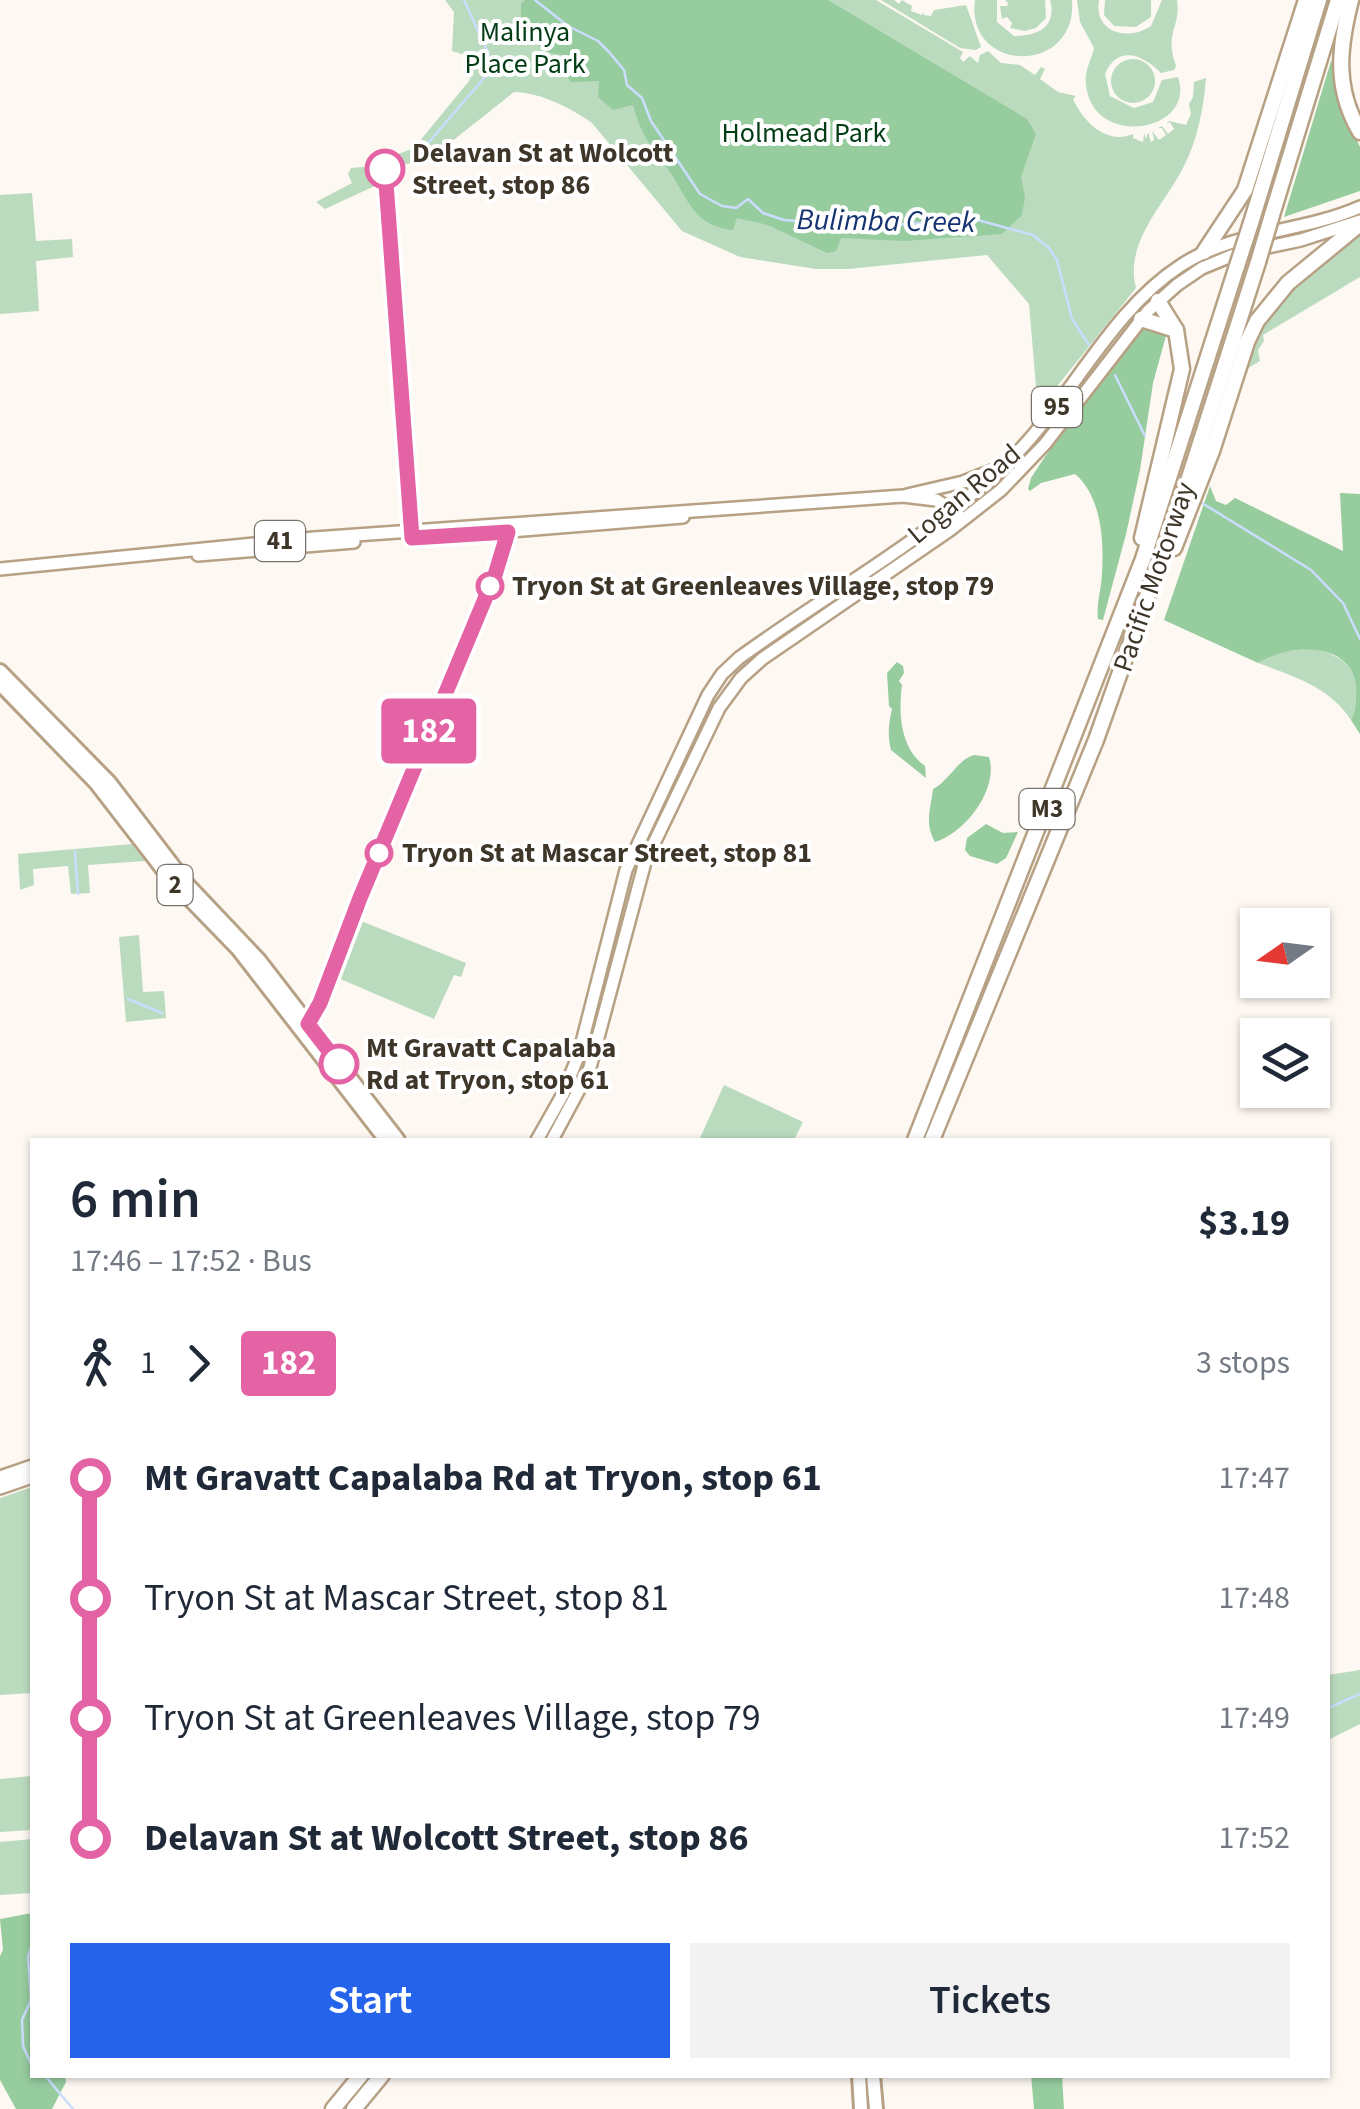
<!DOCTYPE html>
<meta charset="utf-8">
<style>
:root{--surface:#fff;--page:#f2f2f3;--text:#1f2937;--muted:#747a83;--accent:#2563eb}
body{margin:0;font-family:"Source Sans 3",sans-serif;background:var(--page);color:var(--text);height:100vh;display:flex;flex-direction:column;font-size:38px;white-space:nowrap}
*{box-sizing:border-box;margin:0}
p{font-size:32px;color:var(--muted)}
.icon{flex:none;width:55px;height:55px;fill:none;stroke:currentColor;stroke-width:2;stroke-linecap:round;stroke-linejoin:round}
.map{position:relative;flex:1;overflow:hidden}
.details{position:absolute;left:30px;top:1138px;width:1300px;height:940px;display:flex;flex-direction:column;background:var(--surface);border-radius:0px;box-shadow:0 2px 8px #0004}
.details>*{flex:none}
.badge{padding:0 20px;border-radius:8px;font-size:35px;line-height:65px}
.needle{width:65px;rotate:256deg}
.fabs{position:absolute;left:1240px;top:908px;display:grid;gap:20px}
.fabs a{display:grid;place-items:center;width:90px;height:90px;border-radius:0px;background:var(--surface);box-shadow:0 2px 8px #0004;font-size:50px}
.map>.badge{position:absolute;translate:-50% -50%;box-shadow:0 0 0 5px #fff}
.legs{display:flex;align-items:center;gap:15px;height:110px;padding:0 40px;font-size:32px}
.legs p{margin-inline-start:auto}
.summary{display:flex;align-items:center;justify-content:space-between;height:170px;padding:0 40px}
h1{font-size:55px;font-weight:600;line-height:75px}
.primary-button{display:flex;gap:20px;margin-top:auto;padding:20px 40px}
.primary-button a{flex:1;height:115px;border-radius:0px;background:var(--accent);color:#fff;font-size:40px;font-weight:600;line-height:115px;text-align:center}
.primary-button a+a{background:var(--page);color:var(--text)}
ul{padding:0 40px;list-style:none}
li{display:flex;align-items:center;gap:35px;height:120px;font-size:38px}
li i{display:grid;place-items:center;width:15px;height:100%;margin:0 12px;background:currentColor}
li i::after{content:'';width:25px;height:25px;margin:-12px;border:8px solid;border-radius:50%;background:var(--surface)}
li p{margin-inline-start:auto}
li:first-child i{background:linear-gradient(#0000 50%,currentColor 0)}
li:last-child i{background:linear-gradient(currentColor 50%,#0000 0)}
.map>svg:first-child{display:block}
</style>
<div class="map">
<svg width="1360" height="2109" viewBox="0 0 1360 2109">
<rect width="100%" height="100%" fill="#fdf8f2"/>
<g fill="#bbdbbf">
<path d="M 445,0 L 876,0 L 963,52 L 960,58 L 963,62 L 970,56 L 978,63 L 980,55 L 988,51 L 1001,63 L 1020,65 L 1035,75 L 1041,67 L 1045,69 L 1040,79 L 1058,92 L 1076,96 L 1073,99 C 1084,123 1107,145 1133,134 L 1133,138 L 1143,142 L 1144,133 L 1146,139 L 1148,132 L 1151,142 L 1154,140 L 1152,131 L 1159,140 L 1166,135 L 1162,128 L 1158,128 L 1162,126 L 1168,134 L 1174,129 L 1170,122 L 1166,124 L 1169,121 L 1186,125 L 1191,114 L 1189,104 L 1193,97 L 1194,82 L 1206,78 C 1204,107 1197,142 1183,168 C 1164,205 1124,243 1136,288 L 1038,410 L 1029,304 L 987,255 L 848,269 L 816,269 L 740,257 L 682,231 L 592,123 C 573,109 539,92 514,92 L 441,150 L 443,158 L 394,166 L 393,156 L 414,148 L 469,81 L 478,59 L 452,51 L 454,12 Z"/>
<path d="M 881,0 L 894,0 L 899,4 L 902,0 L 912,6 L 911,11 L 922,15 L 924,12 L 924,15 L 931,16 L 934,10 L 966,5 L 981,47 L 976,50 L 960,48 Z"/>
<path d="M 975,0 L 997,0 L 997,22 L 1014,36 C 1038,36 1057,27 1050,0 L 1072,0 C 1078,76 965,74 975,0 Z"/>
<path d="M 1005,0 L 1045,0 L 1046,18 L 1036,28 L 1025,31 L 1010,28 L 1012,23 L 1007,17 L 1002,19 L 1000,6 L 1007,6 L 1008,3 Z"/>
<path d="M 1077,0 L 1099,0 C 1093,32 1128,42 1151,26 L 1162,0 L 1177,0 C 1181,29 1164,31 1176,66 L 1174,70 L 1161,73 C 1143,55 1118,44 1105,74 L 1110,96 L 1134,108 L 1153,102 L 1162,80 L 1178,77 C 1197,132 1093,150 1086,85 C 1084,71 1091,61 1094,48 L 1080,22 Z"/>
<path d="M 1105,0 L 1151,0 L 1151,17 L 1136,27 L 1114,26 L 1104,15 Z"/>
<circle cx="1133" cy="81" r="22"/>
<path d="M 376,166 L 377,185 L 325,209 L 316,202 L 352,183 L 348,174 L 351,168 Z"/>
<path d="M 32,193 L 36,241 L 72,239 L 73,257 L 36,261 L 39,311 L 0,314 L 0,195 Z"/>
<path d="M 1360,235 L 1360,277 L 1263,335 L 1264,341 L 1258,350 L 1260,361 L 1248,368 L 1255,338 L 1290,291 Z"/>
<path d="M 1312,648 C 1340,655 1358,666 1356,696 C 1355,706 1356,711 1351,720 C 1330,687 1293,676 1258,663 L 1273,653 Z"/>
<path d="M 132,844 L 145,861 L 88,865 L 90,893 L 71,894 L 68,866 L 33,869 L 34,885 L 20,890 L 18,854 Z"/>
<path d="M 361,921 L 466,963 L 461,977 L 454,975 L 434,1019 L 338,978 Z"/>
<path d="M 139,935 L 143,992 L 164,991 L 166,1018 L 126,1022 L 119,937 Z"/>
<path d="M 724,1085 L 803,1122 L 794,1140 L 699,1140 Z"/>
<path d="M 32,1487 L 32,1693 L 0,1695 L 0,1498 Z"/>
<path d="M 1360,1670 L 1360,1724 L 1328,1740 L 1328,1675 Z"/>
<path d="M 32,1776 L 32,1830 L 0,1832 L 0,1779 Z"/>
<path d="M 32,1839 L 32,1893 L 0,1895 L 0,1842 Z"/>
</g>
<g fill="#97cc9f">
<path d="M 525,0 L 828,0 L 1027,119 L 1036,134 L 1021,177 L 1025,197 L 1022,215 L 1002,234 L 904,241 L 841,238 L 836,251 L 827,253 L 768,225 L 737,218 L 733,230 C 691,226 688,196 667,168 C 648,141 643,139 633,105 L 613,110 L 598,97 L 599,81 L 571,82 L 561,68 L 563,55 L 542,51 L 521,18 L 521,4 Z"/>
<path d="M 1331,61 L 1335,62 L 1342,107 L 1360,147 L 1360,191 L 1284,217 Z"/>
<path d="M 1149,325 L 1167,332 L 1153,383 L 1140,470 L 1126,534 L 1103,620 L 1098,619 C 1096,602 1102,588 1102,572 C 1104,539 1101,496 1075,474 L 1041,483 L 1030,491 L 1028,489 L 1031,478 L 1044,458 L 1139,331 Z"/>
<path d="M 1210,486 L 1216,501 L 1226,505 L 1235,498 L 1343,551 L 1340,493 L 1360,494 L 1360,734 L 1351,720 C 1356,711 1355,706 1356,696 C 1360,642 1293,641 1258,663 L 1164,620 Z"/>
<path d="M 897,662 L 903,666 L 904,673 L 899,681 L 902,685 C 898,715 901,749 925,766 L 926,778 L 891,750 C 887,735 889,722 892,709 L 889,706 L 887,673 Z"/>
<path d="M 974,755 L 989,757 C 999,789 965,833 935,842 C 924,823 931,808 933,789 C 949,781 957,760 974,755 Z"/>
<path d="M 986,824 L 1003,833 L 1018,832 L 1006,858 L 997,864 L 970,856 L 965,850 L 967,838 Z"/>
<path d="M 32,1913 L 32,2075 L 65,2075 L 66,2082 L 52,2109 L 16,2109 L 0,2080 L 0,1956 L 3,1950 L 0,1919 Z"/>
<path d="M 1031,2075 L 1062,2075 L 1064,2109 L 1034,2109 Z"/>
</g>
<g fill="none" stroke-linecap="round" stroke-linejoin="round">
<g stroke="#cbddfe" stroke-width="2.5">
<path d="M 535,0 L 568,26 L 598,41 L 609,52 L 624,70 L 627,85 L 642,98 L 651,121 L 700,194 L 722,206 L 736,208 L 748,199 L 763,213 L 784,220 L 871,227 L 974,219 L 1033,235 L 1048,247 L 1057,260 L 1072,319 L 1089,345"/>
<path d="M 423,149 L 491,70 L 489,55 L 464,0"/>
<path d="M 1349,242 L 1360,234"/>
<path d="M 1115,375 L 1145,436"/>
<path d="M 1202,503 L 1311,570 L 1343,603 L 1360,639"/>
<path d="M 75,852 L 78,894"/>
<path d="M 128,999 L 162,1013"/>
<path d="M 1328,1708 L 1360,1694"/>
<path d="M 32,1945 L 28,1957 L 31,2000 L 22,2020 L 23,2046 L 32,2066"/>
<path d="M 46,2077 L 73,2109"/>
</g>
<defs>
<g id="primary">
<path d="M 907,495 L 963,482 L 994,470"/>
<path d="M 487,533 L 683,517"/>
<path d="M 198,555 L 354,542"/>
<path d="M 0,569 L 314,538 L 903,496 L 936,500 L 958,514"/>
<path d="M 537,1140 L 563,1094 L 579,1054 L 626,870 L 708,695 L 722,674 L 739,658 C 831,591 934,536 1015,455 C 1072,397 1112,310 1180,266 C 1234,230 1301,233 1360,207"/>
<path d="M 552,1140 L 589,1071 L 645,862 L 719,708 L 741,678 L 762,659 L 950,530 L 1001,490 L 1045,444 L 1148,311 L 1177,285 L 1202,268 L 1236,254 L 1301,240 L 1360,221"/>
<path d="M 0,1477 L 32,1466"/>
<path d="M 0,1488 L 32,1477"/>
</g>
<g id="trunk">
<path d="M 0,671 L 109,782 L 187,884 L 259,960 L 398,1140"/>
<path d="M 0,684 L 96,783 L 171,880 L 238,949 L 386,1140"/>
<path d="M 859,2075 L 861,2109"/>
<path d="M 873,2075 L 876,2109"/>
</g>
<g id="motorway">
<path d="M 1351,0 C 1339,47 1334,88 1360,132"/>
<path d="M 1272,215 L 1338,0"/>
<path d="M 1251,223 L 1319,0"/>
<path d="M 1204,252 L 1245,190 L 1306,0"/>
<path d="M 1141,319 L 1176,330"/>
<path d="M 1142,538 L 1182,369 L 1176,330 L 1158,301"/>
<path d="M 1174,548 L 1212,451 L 1247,342 L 1257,321 L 1288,283 L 1360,224"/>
<path d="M 915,1140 L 1143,559 L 1237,266"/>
<path d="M 932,1140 L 1096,740 L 1188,481 L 1258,262"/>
<path d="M 333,2109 L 361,2075"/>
<path d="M 354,2109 L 382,2075"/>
</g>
</defs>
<use href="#primary" stroke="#b7a185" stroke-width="16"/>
<use href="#trunk" stroke="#b7a185" stroke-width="18"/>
<use href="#motorway" stroke="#b7a185" stroke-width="19"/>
<use href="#primary" stroke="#fff" stroke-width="11"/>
<use href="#trunk" stroke="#fff" stroke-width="12"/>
<use href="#motorway" stroke="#fff" stroke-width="14"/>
<defs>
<g id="motorway-bridge">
<path d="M 1258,262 L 1272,215"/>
<path d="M 1237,266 L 1251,223"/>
</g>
</defs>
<use href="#motorway-bridge" stroke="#b7a185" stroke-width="19" stroke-linecap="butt"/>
<use href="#motorway-bridge" stroke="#fff" stroke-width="14"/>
</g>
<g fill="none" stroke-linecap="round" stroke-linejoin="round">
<defs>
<path id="line-1" d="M 339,1064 L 308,1024 L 320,1003 L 360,898 L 495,575 L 508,532 L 412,538 L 385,169"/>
</defs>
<use href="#line-1" stroke="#fff" stroke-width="22"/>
<use href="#line-1" stroke="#e463a4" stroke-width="15"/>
</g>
<g fill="#fff" stroke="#e463a4" stroke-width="5">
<circle cx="385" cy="169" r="18"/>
<circle cx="490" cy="586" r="12"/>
<circle cx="379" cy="853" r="12"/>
<circle cx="339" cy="1064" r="18"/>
</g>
<g text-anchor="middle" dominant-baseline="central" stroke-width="8" stroke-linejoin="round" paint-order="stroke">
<g fill="#fff" stroke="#79726a" stroke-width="2.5">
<rect x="1032" y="387" width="50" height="40" rx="8"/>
<rect x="255" y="521" width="50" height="40" rx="8"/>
<rect x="1019.5" y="789" width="55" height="40" rx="8"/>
<rect x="157.5" y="865" width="35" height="40" rx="8"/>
</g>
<g font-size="25" font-weight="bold" fill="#3f362a">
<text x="1057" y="407">95</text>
<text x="280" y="541">41</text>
<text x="1047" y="809">M3</text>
<text x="175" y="885">2</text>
</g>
<g font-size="28" fill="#003c14" stroke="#fff">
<text x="525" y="32">Malinya<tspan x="525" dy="32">Place Park</tspan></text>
<text x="804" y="133">Holmead Park</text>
</g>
<g font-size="28" font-weight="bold" fill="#3f362a" stroke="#fff" text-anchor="start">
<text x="412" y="153">Delavan St at Wolcott<tspan x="412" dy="32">Street, stop 86</tspan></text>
<text x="512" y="586">Tryon St at Greenleaves Village, stop 79</text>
<text x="402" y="853">Tryon St at Mascar Street, stop 81</text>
<text x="366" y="1048">Mt Gravatt Capalaba<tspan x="366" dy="32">Rd at Tryon, stop 61</tspan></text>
</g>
<g font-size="28" fill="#3f362a" stroke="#fff">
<text transform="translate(964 494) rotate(-40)">Logan Road</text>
<text transform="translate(1154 577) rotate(-71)">Pacific Motorway</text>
</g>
<g font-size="30" font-style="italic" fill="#153371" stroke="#fff">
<text transform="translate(886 221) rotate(1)">Bulimba Creek</text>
</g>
</g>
</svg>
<div class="fabs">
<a><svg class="needle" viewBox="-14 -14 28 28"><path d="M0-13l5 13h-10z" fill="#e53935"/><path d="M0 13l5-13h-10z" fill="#747a83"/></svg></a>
<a><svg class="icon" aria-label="layers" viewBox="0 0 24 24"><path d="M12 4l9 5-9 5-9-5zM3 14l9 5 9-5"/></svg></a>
</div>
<b class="badge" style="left:429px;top:731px;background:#e463a4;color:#fff">182</b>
<section class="details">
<div class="summary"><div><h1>6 min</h1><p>17:46 – 17:52 · Bus</p></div><b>$3.19</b></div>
<div class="legs"><svg class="icon" aria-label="walk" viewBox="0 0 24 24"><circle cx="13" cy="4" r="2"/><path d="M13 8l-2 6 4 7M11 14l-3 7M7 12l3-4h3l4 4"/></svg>1<svg class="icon" aria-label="forward" viewBox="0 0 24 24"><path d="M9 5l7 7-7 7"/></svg><b class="badge" style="background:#e463a4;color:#fff">182</b><p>3 stops</p></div>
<ul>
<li><i style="color:#e463a4"></i><b>Mt Gravatt Capalaba Rd at Tryon, stop 61</b><p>17:47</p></li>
<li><i style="color:#e463a4"></i><span>Tryon St at Mascar Street, stop 81</span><p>17:48</p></li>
<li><i style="color:#e463a4"></i><span>Tryon St at Greenleaves Village, stop 79</span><p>17:49</p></li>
<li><i style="color:#e463a4"></i><b>Delavan St at Wolcott Street, stop 86</b><p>17:52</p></li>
</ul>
<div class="primary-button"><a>Start</a><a>Tickets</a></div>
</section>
</div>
